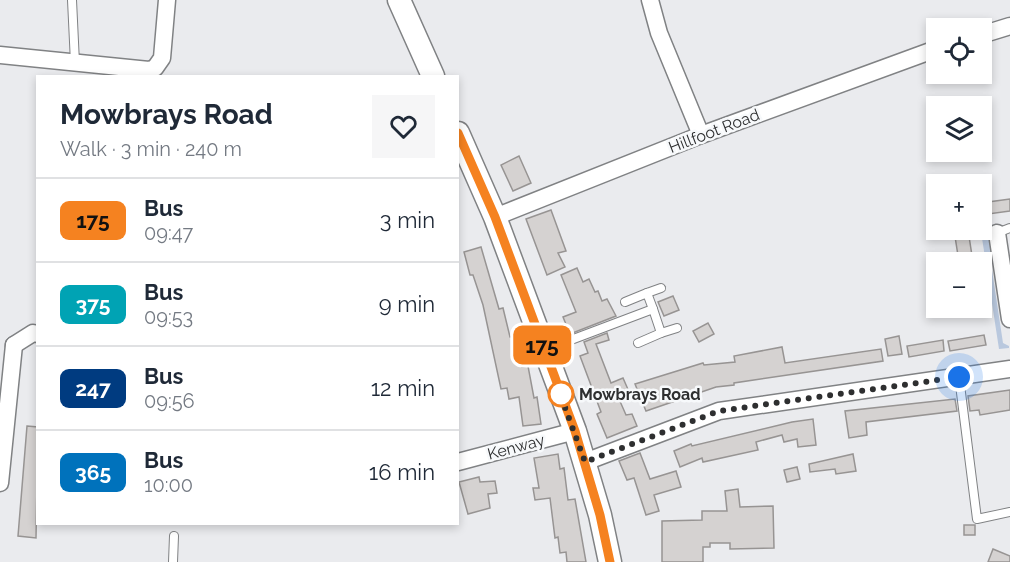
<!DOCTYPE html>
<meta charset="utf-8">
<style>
:root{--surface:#fff;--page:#f6f6f7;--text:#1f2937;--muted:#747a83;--line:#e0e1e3}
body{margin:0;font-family:Raleway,sans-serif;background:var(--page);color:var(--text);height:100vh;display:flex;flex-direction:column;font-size:22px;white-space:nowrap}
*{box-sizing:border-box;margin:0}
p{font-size:20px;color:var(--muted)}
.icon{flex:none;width:33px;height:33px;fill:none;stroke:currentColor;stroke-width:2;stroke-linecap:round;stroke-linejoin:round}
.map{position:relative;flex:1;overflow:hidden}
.drawer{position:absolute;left:36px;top:75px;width:423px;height:450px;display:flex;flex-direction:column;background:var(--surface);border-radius:0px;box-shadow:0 3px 9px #0003}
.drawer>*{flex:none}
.badge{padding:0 12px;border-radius:9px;font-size:21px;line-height:39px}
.buttons{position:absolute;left:926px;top:18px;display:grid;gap:12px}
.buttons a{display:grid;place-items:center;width:66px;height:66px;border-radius:0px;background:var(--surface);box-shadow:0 3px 9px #0003;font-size:30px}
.you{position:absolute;width:30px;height:30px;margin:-15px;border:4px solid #fff;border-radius:50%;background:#1a73e8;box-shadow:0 0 0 9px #1a73e833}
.map>.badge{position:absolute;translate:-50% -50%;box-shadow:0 0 0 3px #fff}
.round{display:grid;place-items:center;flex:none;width:63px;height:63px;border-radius:0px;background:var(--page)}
.headline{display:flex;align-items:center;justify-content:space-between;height:102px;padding:0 24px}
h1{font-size:28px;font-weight:700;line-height:45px}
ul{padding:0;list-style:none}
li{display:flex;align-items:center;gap:18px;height:84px;padding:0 24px;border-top:2px solid var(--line)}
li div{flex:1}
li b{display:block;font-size:22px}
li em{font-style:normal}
li .badge{min-width:66px;font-weight:700;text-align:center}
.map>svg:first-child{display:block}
</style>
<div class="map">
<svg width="1010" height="562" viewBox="0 0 1010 562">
<rect width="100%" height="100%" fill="#eaebee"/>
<path fill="#b9c8de" d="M 982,238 L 992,241 L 994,247 L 990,257 L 1003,343 L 1009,346 L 1009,348 L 999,349 Z"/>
<g fill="#d5d2d1" stroke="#979493" stroke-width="1.5">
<path d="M 519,156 L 531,183 L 513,191 L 501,165 Z"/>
<path d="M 1010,199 L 1010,211 L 981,215 L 981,203 Z"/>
<path d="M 551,210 L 566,251 L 558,253 L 565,267 L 547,275 L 526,219 Z"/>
<path d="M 954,230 L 968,230 L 973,262 L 959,262 Z"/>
<path d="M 481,247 L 499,309 L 503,308 L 510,337 L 516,336 L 522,367 L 528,366 L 534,398 L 537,397 L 541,424 L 523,426 L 519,397 L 509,399 L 507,388 L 501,389 L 483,305 L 473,275 L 470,275 L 464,252 Z"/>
<path d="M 577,268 L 583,282 L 589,279 L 595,292 L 598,291 L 602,301 L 607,299 L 616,316 L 570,334 L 563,317 L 576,312 L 561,275 Z"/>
<path d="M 673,296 L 679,310 L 664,316 L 658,302 Z"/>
<path d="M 708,323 L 714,334 L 699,342 L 693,331 Z"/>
<path d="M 607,333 L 609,340 L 596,344 L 611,383 L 623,378 L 630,394 L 619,399 L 626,415 L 632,414 L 637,426 L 607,438 L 597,414 L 601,412 L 580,356 L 588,353 L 584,342 Z"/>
<path d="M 984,335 L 986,345 L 950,351 L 948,341 Z"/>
<path d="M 899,336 L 902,354 L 888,356 L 885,339 Z"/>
<path d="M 943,340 L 944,351 L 909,357 L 907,346 Z"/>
<path d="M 782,347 L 785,363 L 881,349 L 883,361 L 734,383 L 734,385 L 716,387 L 646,411 L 635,384 L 703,363 L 704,365 L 735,362 L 734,356 Z"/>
<path d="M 1010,390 L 1010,410 L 980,415 L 979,410 L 970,411 L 968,396 Z"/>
<path d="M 955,399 L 957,411 L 866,422 L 867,435 L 849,438 L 845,411 Z"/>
<path d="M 813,419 L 816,445 L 798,447 L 797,439 L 784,442 L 782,435 L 756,442 L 758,450 L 703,462 L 702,458 L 680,467 L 674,451 L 691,444 L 692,446 L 792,422 Z"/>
<path d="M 27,426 L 38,427 L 36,538 L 18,536 Z"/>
<path d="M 640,453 L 650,479 L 676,471 L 681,487 L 654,495 L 659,511 L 646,515 L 634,478 L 627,480 L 619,461 Z"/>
<path d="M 558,454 L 560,469 L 564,468 L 568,500 L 575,499 L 586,562 L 567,562 L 566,552 L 560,553 L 558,537 L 555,538 L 550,498 L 535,500 L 533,488 L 539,488 L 534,458 Z"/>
<path d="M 853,454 L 856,471 L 836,474 L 835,469 L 810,472 L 809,464 Z"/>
<path d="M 797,467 L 800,479 L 787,482 L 784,470 Z"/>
<path d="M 479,477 L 480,482 L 495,481 L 497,493 L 488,494 L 490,508 L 468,514 L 459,482 Z"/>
<path d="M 738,489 L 740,507 L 773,506 L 774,548 L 730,549 L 730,543 L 710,543 L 710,547 L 703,547 L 703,562 L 662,562 L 662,521 L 702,520 L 702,511 L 727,511 L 725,491 Z"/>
<rect x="964" y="525" width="11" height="10"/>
<path d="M 993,549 L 1010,556 L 1010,562 L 988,562 Z"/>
</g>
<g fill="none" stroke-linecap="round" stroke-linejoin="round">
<defs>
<g id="lane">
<path d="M 72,0 L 75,63"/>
<path d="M 997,233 L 1010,228"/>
<path d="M 647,293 L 661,288"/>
<path d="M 625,302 L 647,293 L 653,309"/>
<path d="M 661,333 L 677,328"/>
<path d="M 547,349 L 653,309 L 661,333 L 638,343"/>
<path d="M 959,377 L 977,519 L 1010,512"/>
<path d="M 173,562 L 174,536"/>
</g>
<g id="street">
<path d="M 650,0 L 659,33 L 701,135"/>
<path d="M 981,35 L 1010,26"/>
<path d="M 0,55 L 149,70 L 155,68 L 162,58 L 167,0"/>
<path d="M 495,217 L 701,135 L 936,49"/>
<path d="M 997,233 L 1010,319"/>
<path d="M 14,345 L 33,333 L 38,334"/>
<path d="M 458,462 L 575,431"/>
<path d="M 585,462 L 719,411 L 1010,369"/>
<path d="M 0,483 L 14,345"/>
</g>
<g id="secondary">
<path d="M 399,0 L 433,76"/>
<path d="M 458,133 L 495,217 L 575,431 L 600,515 L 610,562"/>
</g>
</defs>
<use href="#lane" stroke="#808284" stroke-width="10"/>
<use href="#street" stroke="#808284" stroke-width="19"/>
<use href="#secondary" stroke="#808284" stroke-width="25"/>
<use href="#lane" stroke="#fff" stroke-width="8"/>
<use href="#street" stroke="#fff" stroke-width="16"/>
<use href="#secondary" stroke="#fff" stroke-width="22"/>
</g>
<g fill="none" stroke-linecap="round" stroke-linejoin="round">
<defs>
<path id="line" d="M 458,133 L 495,217 L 575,431 L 600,515 L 610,562"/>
</defs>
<use href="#line" stroke="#fff" stroke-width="14"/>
<use href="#line" stroke="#f58220" stroke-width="9"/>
<path stroke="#2e2f30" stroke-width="6" stroke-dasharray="0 10.8" d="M 561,394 L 559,391 L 585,462 L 719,411 L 959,377"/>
</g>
<circle fill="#fff" stroke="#f58220" stroke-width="3" cx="561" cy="394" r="12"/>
<g text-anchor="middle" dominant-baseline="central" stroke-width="5" stroke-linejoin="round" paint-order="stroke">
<g font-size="16" fill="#2e2f30" stroke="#f7f9fb">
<text transform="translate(714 131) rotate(-21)">Hillfoot Road</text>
<text transform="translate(516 447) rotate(-15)">Kenway</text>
</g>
<g font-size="16" font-weight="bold" fill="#2e2f30" stroke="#f7f9fb" text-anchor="start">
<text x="579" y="394">Mowbrays Road</text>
</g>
</g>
</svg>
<div class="buttons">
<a><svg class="icon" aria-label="locate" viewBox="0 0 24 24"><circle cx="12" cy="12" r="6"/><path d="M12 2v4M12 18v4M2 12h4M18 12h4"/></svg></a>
<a><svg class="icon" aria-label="layers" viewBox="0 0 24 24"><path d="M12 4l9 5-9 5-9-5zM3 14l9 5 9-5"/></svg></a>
<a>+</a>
<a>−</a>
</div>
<div class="you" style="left:959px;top:377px"></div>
<b class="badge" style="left:542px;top:345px;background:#f58220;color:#111">175</b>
<section class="drawer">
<div class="headline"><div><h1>Mowbrays Road</h1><p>Walk · 3 min · 240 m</p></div><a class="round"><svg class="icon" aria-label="heart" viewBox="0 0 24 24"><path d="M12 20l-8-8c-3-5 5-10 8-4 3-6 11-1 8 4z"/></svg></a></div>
<ul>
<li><span class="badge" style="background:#f58220;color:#111">175</span><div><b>Bus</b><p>09:47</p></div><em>3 min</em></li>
<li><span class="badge" style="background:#00a3b4;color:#fff">375</span><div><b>Bus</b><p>09:53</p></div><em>9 min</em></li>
<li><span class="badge" style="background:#003b80;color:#fff">247</span><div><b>Bus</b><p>09:56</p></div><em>12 min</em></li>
<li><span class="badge" style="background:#0072bc;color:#fff">365</span><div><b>Bus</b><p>10:00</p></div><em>16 min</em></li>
</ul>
</section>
</div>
